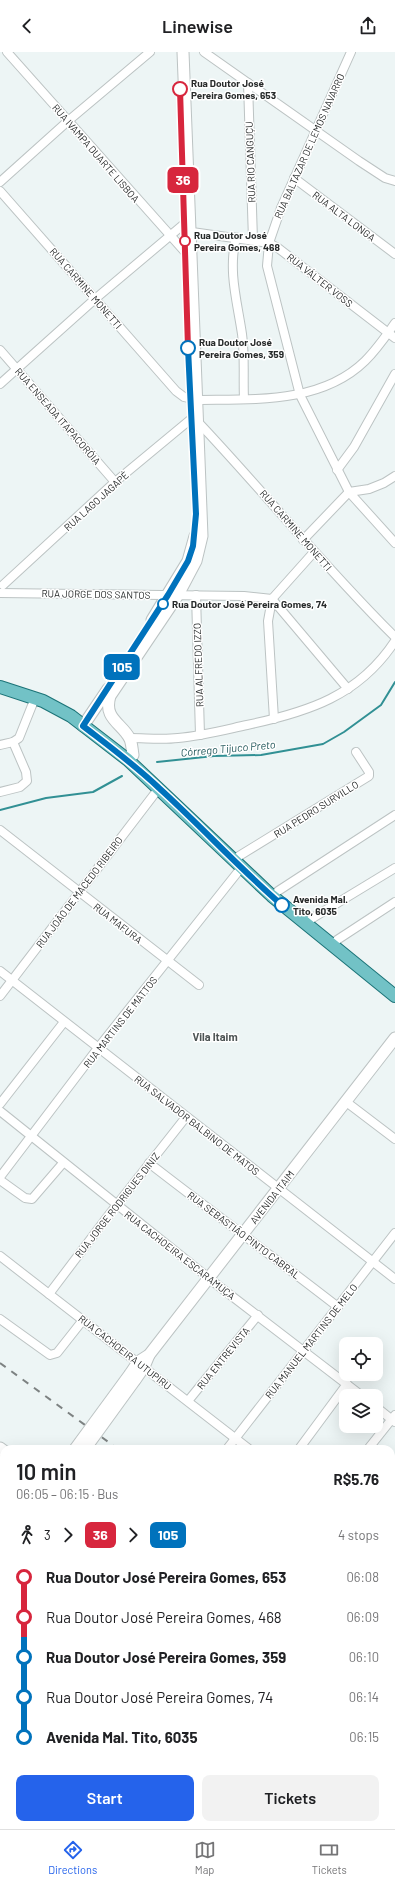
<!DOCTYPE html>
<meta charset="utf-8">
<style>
:root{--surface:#fff;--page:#f2f2f2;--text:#202124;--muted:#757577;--line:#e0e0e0;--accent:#2563eb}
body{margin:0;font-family:Barlow,sans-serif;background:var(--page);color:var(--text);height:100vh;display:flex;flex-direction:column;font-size:15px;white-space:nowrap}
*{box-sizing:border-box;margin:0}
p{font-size:13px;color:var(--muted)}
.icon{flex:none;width:22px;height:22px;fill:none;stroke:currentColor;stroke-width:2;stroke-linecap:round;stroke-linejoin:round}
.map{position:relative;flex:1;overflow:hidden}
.side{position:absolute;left:0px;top:1393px;width:395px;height:384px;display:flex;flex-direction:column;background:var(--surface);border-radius:12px 12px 0 0;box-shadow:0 4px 16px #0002}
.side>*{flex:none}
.badge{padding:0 8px;border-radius:6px;font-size:14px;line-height:26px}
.tools{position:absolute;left:339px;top:1285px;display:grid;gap:8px}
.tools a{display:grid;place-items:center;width:44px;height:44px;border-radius:8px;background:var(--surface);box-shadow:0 4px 16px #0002;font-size:20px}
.map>.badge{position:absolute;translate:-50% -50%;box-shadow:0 0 0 2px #fff}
.legs{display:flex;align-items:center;gap:6px;height:44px;padding:0 16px;font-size:13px}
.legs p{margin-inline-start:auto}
.overview{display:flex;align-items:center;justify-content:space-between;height:68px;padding:0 16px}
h1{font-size:22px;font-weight:600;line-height:30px}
.action{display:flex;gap:8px;margin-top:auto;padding:8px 16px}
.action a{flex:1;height:46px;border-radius:8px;background:var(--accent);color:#fff;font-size:16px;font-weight:600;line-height:46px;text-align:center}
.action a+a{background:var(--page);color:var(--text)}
ul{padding:0 16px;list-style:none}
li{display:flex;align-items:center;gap:14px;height:40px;font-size:15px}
li i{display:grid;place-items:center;width:6px;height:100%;margin:0 5px;background:currentColor}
li i::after{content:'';width:10px;height:10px;margin:-5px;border:3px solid;border-radius:50%;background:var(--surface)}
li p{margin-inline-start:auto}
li:first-child i{background:linear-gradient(#0000 50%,currentColor 0)}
li:last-child i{background:linear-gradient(currentColor 50%,#0000 0)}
header{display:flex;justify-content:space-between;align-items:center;height:52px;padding:0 16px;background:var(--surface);font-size:18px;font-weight:600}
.dock{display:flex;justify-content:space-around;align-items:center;height:56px;border-top:1px solid var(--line);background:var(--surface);font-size:11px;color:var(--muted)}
.dock a{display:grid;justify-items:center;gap:2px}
.dock .on{color:var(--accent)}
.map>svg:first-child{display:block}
</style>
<header><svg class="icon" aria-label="back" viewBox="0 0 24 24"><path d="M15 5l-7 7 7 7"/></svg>Linewise<svg class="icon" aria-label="share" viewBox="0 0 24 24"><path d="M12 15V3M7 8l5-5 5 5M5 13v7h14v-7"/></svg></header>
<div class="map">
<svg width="395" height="1777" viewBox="0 0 395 1777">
<rect width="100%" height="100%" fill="#edf5f5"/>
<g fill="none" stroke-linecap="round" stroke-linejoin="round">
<g stroke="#319094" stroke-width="2">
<path d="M 157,710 L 214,704 L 261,703 L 323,692 L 344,680 L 381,653 L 395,630"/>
<path d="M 0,758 L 46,746 L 93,740 L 122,724"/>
</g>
<g stroke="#35bbc2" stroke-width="12">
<path d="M 391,1508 L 395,1506"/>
<path d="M 147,1777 L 150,1773"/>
</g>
<defs>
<g id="street">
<path d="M 7,0 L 186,201"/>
<path d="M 204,0 L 359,109 L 385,126 L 395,129"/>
<path d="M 351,0 L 281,156 L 269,191 L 267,214 L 300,343 L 349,440 L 395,491"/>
<path d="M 248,31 L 253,188"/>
<path d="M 294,126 L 395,202"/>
<path d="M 0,130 L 68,69 L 150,0"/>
<path d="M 0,139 L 176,339 L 184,345 L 197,348 C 253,347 321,352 365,309 C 376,298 386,284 395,271"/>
<path d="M 185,179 L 269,191 L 278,196 L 395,286"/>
<path d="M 236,185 C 228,220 237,248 242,282 C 245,303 243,325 244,347"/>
<path d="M 0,298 L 115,430"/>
<path d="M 0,332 L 95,247 L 184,172"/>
<path d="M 337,418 L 354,395 L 395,322"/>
<path d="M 303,488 L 349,440 L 369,437 L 384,431 L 395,424"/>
<path d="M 3,533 L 115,430 L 191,367 L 198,370 C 265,441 326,517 395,585"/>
<path d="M 0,541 L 244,544 L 272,547 L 314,500"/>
<path d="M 196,543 L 200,683"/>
<path d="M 272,547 L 268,569 L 274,667"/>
<path d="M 272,547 L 348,637"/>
<path d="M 130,686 C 146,686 162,688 178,686 C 201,684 224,678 247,673 C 308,660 359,644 395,589"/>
<path d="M 0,693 L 13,690 L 19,686 L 35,646"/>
<path d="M 0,740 L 20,735 L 27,729 L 26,720 L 13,690"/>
<path d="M 0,778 L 199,933"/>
<path d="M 239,804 L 369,724 L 369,720 L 356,700"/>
<path d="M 278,839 L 395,763"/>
<path d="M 311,867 L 395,816"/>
<path d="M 337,888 L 395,850"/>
<path d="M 0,919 L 395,1227"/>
<path d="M 0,944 L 159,736"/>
<path d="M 345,1049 L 395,1087"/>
<path d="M 0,1052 L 64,970"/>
<path d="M 0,1059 L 220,1235 L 362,1344"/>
<path d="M 149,1111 C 212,1160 275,1206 338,1255"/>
<path d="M 0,1125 L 98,996 L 241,816"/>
<path d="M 0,1128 L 25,1146 L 32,1147 L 63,1111"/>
<path d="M 0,1204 L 249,1397"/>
<path d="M 49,1242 L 108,1164 L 186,1065"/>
<path d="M 0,1267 L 50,1303 L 57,1301 L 83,1268"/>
<path d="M 188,1349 L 258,1263"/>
<path d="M 376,1355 L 395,1370"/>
<path d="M 227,1397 L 395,1181"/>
<path d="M 299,1397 L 347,1332"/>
<path d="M 368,1397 L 395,1363"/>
<path d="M 391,1451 L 395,1451"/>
<path d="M 391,1514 L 395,1512"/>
<path d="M 394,1587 L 395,1586"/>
<path d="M 0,1621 L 4,1616"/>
<path d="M 0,1689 L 4,1684"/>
<path d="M 391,1744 L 395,1743"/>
<path d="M 120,1773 L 126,1777"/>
<path d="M 359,1773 L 361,1777"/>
<path d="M 73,1777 L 76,1773"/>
<path d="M 213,1777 L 217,1773"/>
</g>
<g id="secondary">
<path d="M 152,568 L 188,509 L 195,484"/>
<path d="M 83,674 L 108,637"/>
<path d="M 133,703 C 132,697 132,692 130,687 C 122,671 103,667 110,644 L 178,543 L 196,509 L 202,484 L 183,0"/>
<path d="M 130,1322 L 138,1310 L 149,1303 L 395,986"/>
<path d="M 135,1328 L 144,1315 L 149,1303"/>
<path d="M 0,1396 L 4,1399"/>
<path d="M 0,1486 L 4,1481"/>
<path d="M 0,1503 L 4,1498"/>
<path d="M 0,1516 L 4,1510"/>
<path d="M 0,1539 L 4,1535"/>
<path d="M 391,1666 L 395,1672"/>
<path d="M 277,1773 L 278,1777"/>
</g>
<path id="primary" d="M 0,635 L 43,649 L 71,664 L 128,708 L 272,844 L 395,944"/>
</defs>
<use href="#street" stroke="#bcc3c3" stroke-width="10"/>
<use href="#secondary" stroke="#bcc3c3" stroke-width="13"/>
<use href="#primary" stroke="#1b7377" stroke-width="14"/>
<use href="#street" stroke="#fff" stroke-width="8"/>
<use href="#secondary" stroke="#fff" stroke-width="11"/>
<use href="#primary" stroke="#72c2c6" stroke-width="12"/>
<g stroke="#7d8282" stroke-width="2" stroke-dasharray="7 7" stroke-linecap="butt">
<path d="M 0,1311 L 118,1397"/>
<path d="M 391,1600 L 395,1604"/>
</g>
<defs>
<g id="secondary-bridge">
<path d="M 75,1397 L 130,1322"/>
<path d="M 85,1397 L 135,1328"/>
</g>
</defs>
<use href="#secondary-bridge" stroke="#bcc3c3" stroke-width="13" stroke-linecap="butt"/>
<use href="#secondary-bridge" stroke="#fff" stroke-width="11"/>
</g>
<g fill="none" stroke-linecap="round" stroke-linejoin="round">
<defs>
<path id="line-1" d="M 180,37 L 188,296"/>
<path id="line-2" d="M 188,296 L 196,462 L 193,494 L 188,509 L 168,543 L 83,674 C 109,694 135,713 159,736 C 201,774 239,816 282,853"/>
</defs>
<use href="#line-1" stroke="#fff" stroke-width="9"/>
<use href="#line-2" stroke="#fff" stroke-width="9"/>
<use href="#line-1" stroke="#d7263d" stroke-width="6"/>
<use href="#line-2" stroke="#0072bc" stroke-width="6"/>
</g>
<g fill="#fff" stroke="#d7263d" stroke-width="2">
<circle cx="180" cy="37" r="7"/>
<circle cx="185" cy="189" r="5"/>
</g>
<g fill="#fff" stroke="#0072bc" stroke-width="2">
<circle cx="188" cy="296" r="7"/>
<circle cx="163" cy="552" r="5"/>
<circle cx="282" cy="853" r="7"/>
</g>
<g text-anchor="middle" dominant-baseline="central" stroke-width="3" stroke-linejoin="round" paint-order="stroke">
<g font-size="10" font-weight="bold" fill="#272a2a" stroke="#fff" text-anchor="start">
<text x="191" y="31">Rua Doutor José<tspan x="191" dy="12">Pereira Gomes, 653</tspan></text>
<text x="194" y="183">Rua Doutor José<tspan x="194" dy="12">Pereira Gomes, 468</tspan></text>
<text x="199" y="290">Rua Doutor José<tspan x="199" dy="12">Pereira Gomes, 359</tspan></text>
<text x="172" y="552">Rua Doutor José Pereira Gomes, 74</text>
<text x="293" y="847">Avenida Mal.<tspan x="293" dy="12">Tito, 6035</tspan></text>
</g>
<g font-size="10" fill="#272a2a" stroke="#fff">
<text transform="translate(309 94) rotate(-66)">RUA BALTAZAR DE LEMOS NAVARRO</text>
<text transform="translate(96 101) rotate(49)">RUA IVAMPA DUARTE LISBOA</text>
<text transform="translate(250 110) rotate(-92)">RUA RIO CANGUÇU</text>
<text transform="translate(344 164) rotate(37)">RUA ALTA LONGA</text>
<text transform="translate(320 228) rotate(38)">RUA VÁLTER VOSS</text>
<text transform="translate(86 236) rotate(49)">RUA CARMINE MONETTI</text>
<text transform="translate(58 364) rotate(49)">RUA ENSEADA ITAPACORÓIA</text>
<text transform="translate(96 449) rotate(-42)">RUA LAGO JAGAPÉ</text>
<text transform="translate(296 478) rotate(49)">RUA CARMINE MONETTI</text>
<text transform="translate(96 542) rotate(1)">RUA JORGE DOS SANTOS</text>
<text transform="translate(198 613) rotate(-92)">RUA ALFREDO IZZO</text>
<text transform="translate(316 757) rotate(-32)">RUA PEDRO SURVILLO</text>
<text transform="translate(79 840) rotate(-53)">RUA JOÃO DE MACEDO RIBEIRO</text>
<text transform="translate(118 871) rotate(38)">RUA MAFURA</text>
<text transform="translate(120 970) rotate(-52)">RUA MARTINS DE MATTOS</text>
<text transform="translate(197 1073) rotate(38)">RUA SALVADOR BALBINO DE MATOS</text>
<text transform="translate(272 1145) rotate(-52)">AVENIDA ITAIM</text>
<text transform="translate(117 1153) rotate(-52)">RUA JORGE RODRIGUES DINIZ</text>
<text transform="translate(244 1183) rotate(37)">RUA SEBASTIÃO PINTO CABRAL</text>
<text transform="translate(180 1203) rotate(38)">RUA CACHOEIRA ESCARAMUÇA</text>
<text transform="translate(311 1289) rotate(-52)">RUA MANUEL MARTINS DE MELO</text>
<text transform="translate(125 1300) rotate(38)">RUA CACHOEIRA UTUPIRU</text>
<text transform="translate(223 1306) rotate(-51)">RUA ENTREVISTA</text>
</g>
<g font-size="11" font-style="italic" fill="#1f5558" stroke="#fff">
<text transform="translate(228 696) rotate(-5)">Córrego Tijuco Preto</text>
</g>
<g font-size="11" font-weight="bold" fill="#4d5454" stroke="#fff">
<text x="215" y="984">Vila Itaim</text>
</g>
</g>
</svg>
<div class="tools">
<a><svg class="icon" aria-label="locate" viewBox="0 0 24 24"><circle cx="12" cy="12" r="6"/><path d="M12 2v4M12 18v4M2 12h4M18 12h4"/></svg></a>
<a><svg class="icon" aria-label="layers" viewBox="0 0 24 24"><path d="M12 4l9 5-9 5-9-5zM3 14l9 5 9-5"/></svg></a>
</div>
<b class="badge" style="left:183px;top:128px;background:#d7263d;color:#fff">36</b>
<b class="badge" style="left:122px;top:615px;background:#0072bc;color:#fff">105</b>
<section class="side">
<div class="overview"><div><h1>10 min</h1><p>06:05 – 06:15 · Bus</p></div><b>R$5.76</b></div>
<div class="legs"><svg class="icon" aria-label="walk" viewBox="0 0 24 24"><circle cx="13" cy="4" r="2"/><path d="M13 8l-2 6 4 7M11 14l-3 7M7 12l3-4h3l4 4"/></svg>3<svg class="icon" aria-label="forward" viewBox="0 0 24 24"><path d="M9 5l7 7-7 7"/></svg><b class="badge" style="background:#d7263d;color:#fff">36</b><svg class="icon" aria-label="forward" viewBox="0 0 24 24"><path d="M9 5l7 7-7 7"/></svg><b class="badge" style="background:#0072bc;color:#fff">105</b><p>4 stops</p></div>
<ul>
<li><i style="color:#d7263d"></i><b>Rua Doutor José Pereira Gomes, 653</b><p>06:08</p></li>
<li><i style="color:#d7263d"></i><span>Rua Doutor José Pereira Gomes, 468</span><p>06:09</p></li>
<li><i style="color:#0072bc"></i><b>Rua Doutor José Pereira Gomes, 359</b><p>06:10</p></li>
<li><i style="color:#0072bc"></i><span>Rua Doutor José Pereira Gomes, 74</span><p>06:14</p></li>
<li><i style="color:#0072bc"></i><b>Avenida Mal. Tito, 6035</b><p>06:15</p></li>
</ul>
<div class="action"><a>Start</a><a>Tickets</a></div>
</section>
</div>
<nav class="dock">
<a class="on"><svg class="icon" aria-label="directions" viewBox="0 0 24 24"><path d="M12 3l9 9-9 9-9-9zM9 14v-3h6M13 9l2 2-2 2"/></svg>Directions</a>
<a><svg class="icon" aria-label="map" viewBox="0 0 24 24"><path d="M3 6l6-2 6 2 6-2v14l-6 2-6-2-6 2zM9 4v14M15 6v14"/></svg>Map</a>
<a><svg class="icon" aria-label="tickets" viewBox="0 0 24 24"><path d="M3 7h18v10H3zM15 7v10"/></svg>Tickets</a>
</nav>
